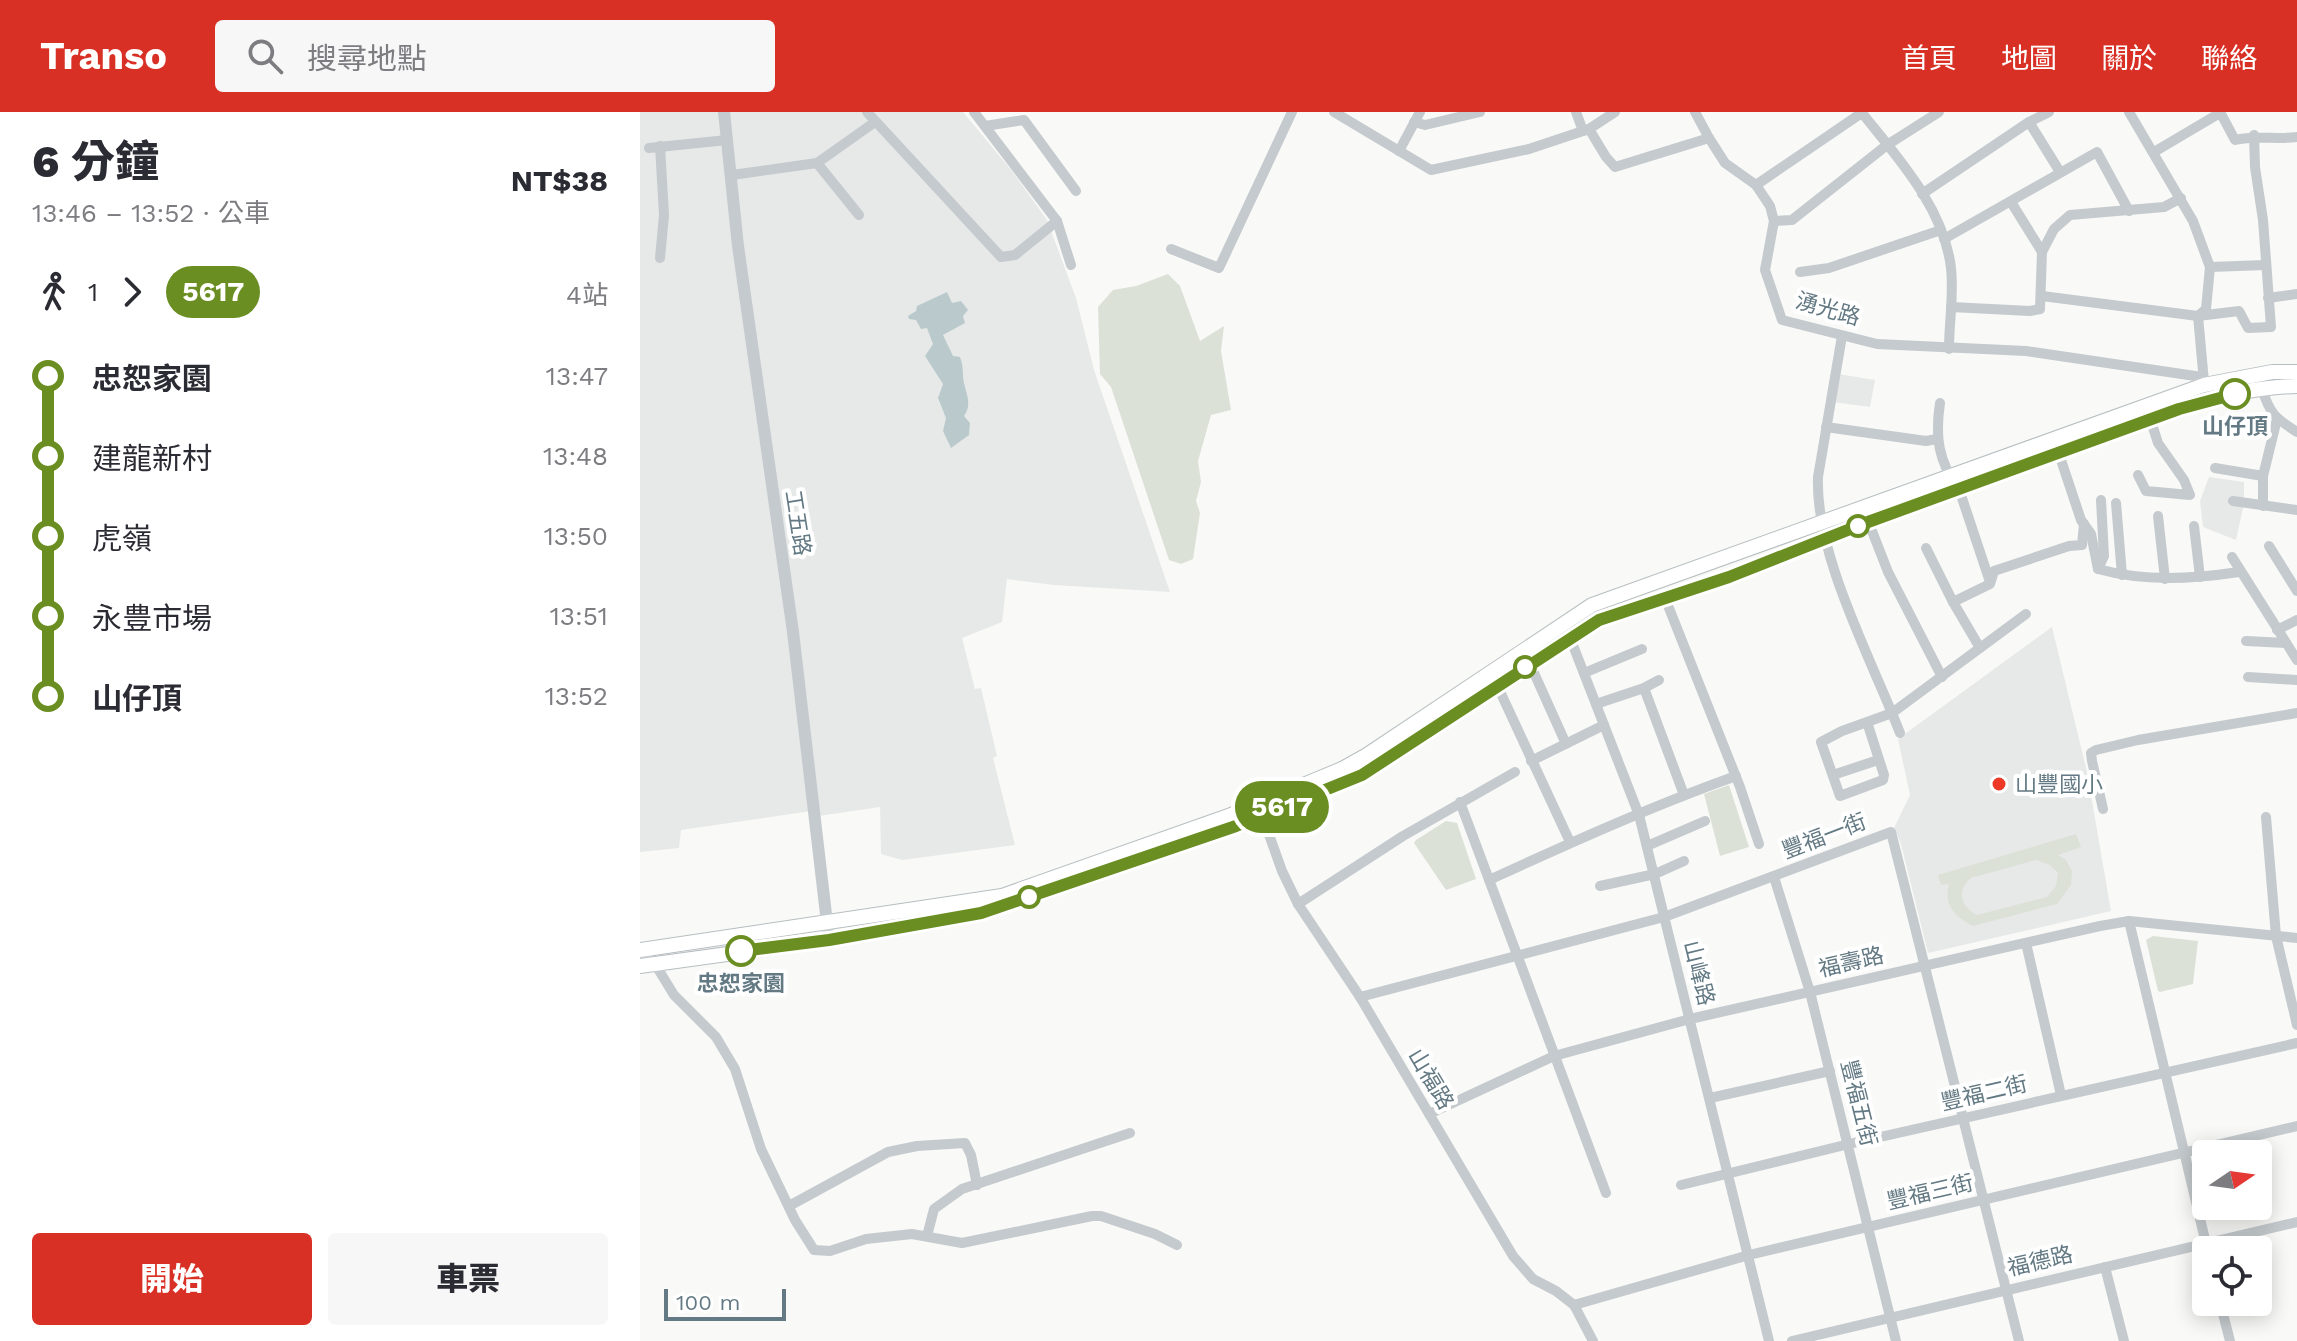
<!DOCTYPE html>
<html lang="zh-TW">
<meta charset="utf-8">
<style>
:root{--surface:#fff;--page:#f7f7f7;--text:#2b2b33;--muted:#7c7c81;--accent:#d93025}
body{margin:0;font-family:"Work Sans","Noto Sans TC",sans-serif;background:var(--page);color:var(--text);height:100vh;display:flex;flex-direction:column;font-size:30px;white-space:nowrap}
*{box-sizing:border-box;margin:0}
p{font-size:26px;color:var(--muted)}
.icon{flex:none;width:44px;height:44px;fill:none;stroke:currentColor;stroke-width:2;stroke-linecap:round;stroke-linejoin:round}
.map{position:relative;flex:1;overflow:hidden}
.sheet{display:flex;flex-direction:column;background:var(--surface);width:640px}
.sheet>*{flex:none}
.badge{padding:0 16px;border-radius:26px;font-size:28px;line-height:52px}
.needle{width:52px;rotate:77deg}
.tools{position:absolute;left:1552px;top:1028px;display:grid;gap:16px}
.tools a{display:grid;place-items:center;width:80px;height:80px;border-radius:8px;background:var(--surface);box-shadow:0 4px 20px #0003;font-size:40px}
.scale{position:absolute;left:24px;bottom:20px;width:122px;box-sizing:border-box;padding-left:8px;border:4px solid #637983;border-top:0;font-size:22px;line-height:28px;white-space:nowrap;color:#637983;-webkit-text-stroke:6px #fff;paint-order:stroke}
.map>.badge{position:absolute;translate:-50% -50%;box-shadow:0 0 0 4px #fff}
.legs{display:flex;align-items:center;gap:12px;height:88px;padding:0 32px;font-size:26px}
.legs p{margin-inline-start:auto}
.overview{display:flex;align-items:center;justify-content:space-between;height:136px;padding:0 32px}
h1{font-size:44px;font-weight:800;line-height:60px}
.action{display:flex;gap:16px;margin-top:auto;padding:16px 32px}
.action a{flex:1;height:92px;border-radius:8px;background:var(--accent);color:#fff;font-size:32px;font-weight:800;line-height:92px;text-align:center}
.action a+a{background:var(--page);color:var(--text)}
ul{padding:0 32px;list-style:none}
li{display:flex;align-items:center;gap:28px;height:80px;font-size:30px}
li i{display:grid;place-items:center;width:12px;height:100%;margin:0 10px;background:currentColor}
li i::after{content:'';width:20px;height:20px;margin:-10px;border:6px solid;border-radius:50%;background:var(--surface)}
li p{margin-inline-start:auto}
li:first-child i{background:linear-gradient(#0000 50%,currentColor 0)}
li:last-child i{background:linear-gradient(currentColor 50%,#0000 0)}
header{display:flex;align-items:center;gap:48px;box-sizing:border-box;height:112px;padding:0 40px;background:var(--accent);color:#fff}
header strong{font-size:38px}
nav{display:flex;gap:44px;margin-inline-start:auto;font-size:28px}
.search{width:560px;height:72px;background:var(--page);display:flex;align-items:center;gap:20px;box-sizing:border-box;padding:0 28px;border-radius:8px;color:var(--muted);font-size:30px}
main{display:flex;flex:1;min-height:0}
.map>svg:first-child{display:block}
</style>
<header>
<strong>Transo</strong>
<div class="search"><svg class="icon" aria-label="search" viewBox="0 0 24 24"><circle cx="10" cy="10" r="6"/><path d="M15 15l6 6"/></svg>搜尋地點</div>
<nav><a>首頁</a><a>地圖</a><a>關於</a><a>聯絡</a></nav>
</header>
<main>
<section class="sheet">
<div class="overview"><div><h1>6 分鐘</h1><p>13:46 – 13:52 · 公車</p></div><b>NT$38</b></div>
<div class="legs"><svg class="icon" aria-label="walk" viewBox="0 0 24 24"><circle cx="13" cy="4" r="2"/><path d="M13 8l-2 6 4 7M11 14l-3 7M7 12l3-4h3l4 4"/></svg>1<svg class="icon" aria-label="forward" viewBox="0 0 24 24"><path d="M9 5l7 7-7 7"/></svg><b class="badge" style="background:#6b8e23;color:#fff">5617</b><p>4站</p></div>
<ul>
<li><i style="color:#6b8e23"></i><b>忠恕家園</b><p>13:47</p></li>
<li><i style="color:#6b8e23"></i><span>建龍新村</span><p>13:48</p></li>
<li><i style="color:#6b8e23"></i><span>虎嶺</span><p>13:50</p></li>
<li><i style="color:#6b8e23"></i><span>永豊市場</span><p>13:51</p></li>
<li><i style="color:#6b8e23"></i><b>山仔頂</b><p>13:52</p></li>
</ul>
<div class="action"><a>開始</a><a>車票</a></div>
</section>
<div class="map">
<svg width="1657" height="1229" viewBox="0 0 1657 1229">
<rect width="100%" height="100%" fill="#f9f9f7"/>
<g fill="#e7e9e8">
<path d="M 0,0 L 323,0 L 372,59 L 407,108 L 436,186 L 454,258 L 530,480 L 414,473 L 367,467 L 362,510 L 322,526 L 335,577 L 341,576 L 357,644 L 353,646 L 375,733 L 262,748 L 241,742 L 240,695 L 179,704 L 178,698 L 41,718 L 39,736 L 0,740 Z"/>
<path d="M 1198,262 L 1235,268 L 1230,295 L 1193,290 Z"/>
<path d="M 1569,365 L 1604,370 L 1604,391 L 1596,428 L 1563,415 L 1560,389 Z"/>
<path d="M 1412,515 L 1447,660 L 1471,799 L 1288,841 L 1261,732 L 1254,716 L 1270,683 L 1258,627 Z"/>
</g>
<g fill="#dce1d7" fill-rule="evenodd">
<path d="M 528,162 L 540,174 L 560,229 L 584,214 L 581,239 L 591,298 L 571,303 L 558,349 L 561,370 L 556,389 L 560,401 L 553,447 L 541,452 L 529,448 L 471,275 L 460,262 L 458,195 L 473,178 L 496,174 Z"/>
<path d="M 1089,673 L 1109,735 L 1080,744 L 1064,682 Z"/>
<path d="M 806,709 L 817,711 L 836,767 L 806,778 L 774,731 L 776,728 Z"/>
<path d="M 1436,722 L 1441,735 L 1418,743 L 1426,748 L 1432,759 L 1431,773 L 1417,792 L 1333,814 C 1315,805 1303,793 1309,772 L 1301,773 L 1298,763 ZM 1396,748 L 1410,753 L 1418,761 L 1416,774 L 1407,785 L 1337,803 C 1321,795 1316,779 1331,766 Z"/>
<path d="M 1513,824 L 1558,829 L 1553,872 L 1520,880 L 1518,879 L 1506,828 Z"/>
</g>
<path fill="#bacacc" d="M 307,180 L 312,191 L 321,189 L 328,198 L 323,204 L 325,211 L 303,223 L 313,244 L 320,245 C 324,255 322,262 324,271 C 327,284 332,293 324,304 L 330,311 L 329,323 L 311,336 L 303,319 L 306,306 L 298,286 L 303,272 L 285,244 L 293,232 L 287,216 L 281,217 L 276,208 L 269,207 L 268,204 L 276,199 L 277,194 Z"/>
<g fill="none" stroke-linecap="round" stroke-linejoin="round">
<defs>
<g id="secondary">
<path d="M 0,838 L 362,784 L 591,703 L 702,657 L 727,643 L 952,493 L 1564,273 L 1632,260 L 1657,260"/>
<path d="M 0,854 L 189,828 L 341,801 L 596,714 L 722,663 L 959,508 L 1089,465 L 1228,410 L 1539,297 C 1577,284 1617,275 1657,274"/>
</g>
</defs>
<use href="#secondary" stroke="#b7bec1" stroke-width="16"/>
<g stroke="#c4cacd" stroke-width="10">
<path d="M 227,0 L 361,145 L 375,143 L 417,109"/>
<path d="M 334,0 L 417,109 L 431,153"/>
<path d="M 694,0 L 791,58 L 889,37 L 949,17 L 966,45 L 975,55 L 1069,26 L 1085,51 L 1116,73 L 1130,94 L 1134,109 L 1125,158 L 1142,208 L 1237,232 L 1386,239 L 1562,265"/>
<path d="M 936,0 L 943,19"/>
<path d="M 1055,0 L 1069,26"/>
<path d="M 1489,0 L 1553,109 L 1570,155 L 1566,197 L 1558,204 L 1564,270"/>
<path d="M 1580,0 L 1595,28 C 1616,23 1636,28 1657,25"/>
<path d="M 1222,1 C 1258,46 1304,96 1311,156 C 1314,183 1309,210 1309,237"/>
<path d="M 774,10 L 785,13 L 840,0"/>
<path d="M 1389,10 L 1420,60"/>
<path d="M 345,14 L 384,8 L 436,79"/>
<path d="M 949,17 L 975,0"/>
<path d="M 20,34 L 24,103 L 20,146"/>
<path d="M 9,36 L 87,28"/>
<path d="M 759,39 L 780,0"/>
<path d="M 1514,40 L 1580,1"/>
<path d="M 177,51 L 219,103"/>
<path d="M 92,63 L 177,51 L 235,10"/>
<path d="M 1116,73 L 1223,0"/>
<path d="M 1282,82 L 1389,10 L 1409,0"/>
<path d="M 1371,90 L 1402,140"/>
<path d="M 1134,109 L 1152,108 L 1247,33 L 1299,0"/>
<path d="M 1304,127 L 1457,40 L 1489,99"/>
<path d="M 531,137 L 579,156 L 652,0"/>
<path d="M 1570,155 L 1625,153"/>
<path d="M 1160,160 L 1189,156 L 1301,118"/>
<path d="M 1402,184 L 1558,204 L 1599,199 L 1608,216 L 1631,215 L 1623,108 L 1615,55 L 1614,23"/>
<path d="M 1628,186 L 1657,182"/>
<path d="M 1311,195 L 1390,199 L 1400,197 L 1402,140 L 1414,117 L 1430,103 L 1524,95 L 1541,86"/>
<path d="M 1202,224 L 1178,365 C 1175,443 1231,546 1260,621"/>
<path d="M 1622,277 C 1630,302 1635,306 1657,320"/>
<path d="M 1300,291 C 1295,324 1298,350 1319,377 L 1350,470"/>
<path d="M 1186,315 L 1286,329 L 1297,327"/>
<path d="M 1417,336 L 1441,408 L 1451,422 L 1458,457 C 1505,470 1552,467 1599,460"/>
<path d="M 1575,356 L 1623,364"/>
<path d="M 1498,363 L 1506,379 L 1550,383 L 1544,368 L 1518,331 L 1509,303"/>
<path d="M 1593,389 L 1657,398"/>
<path d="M 1476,391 L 1482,463"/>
<path d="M 1623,394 L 1623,364 L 1637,307"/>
<path d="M 1223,396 L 1248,460 L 1302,565"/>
<path d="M 1518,404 L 1525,467"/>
<path d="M 1554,414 L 1560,465"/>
<path d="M 1629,434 L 1657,479"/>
<path d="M 1286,436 L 1313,490 L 1340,536"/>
<path d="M 1592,445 L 1657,548"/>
<path d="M 1458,457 L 1464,444 L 1461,388"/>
<path d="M 1025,486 L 1100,675 L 1119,732"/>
<path d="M 1313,490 L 1350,472 L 1354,459 L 1429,434 L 1442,433 L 1444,412"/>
<path d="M 1637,518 L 1657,508"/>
<path d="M 929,523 L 999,703 L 1129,1229"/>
<path d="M 1606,529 L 1646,531"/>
<path d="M 890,552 L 926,632"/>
<path d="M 944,561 L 1002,537"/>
<path d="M 1608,565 L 1657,568"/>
<path d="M 857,573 L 930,730"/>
<path d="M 1004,576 L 1044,683"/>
<path d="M 956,592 L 1004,576 L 1019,568"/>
<path d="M 1227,610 L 1244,663 L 1243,668 L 1200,684 L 1181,630 L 1202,619 L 1252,601 L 1386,502"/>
<path d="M 891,649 L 964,613"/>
<path d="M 1193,663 L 1238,648"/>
<path d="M 820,690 L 966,1081"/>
<path d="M 1463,697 L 1452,649 L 1451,641 L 1456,638 L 1498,628 L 1657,601"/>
<path d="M 622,703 L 642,759 L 658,792 L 720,885 L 873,1144 L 893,1167 L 916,1179 L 934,1193 L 953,1229"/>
<path d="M 1626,705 L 1636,824 L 1657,913"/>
<path d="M 1007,734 L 1065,709"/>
<path d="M 1134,765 L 1170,880 L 1256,1229"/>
<path d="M 849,768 C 930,731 1012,694 1096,664"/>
<path d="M 960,774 L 1015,762 L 1044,749"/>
<path d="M 658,792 L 763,724 L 875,660"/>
<path d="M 1489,809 L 1567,1136"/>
<path d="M 1386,831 L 1421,983"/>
<path d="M 0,840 L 15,852 L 34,883 L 76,925 L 95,957 L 121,1037 L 155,1108 L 174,1138 L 190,1139 L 226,1127 L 272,1122 L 322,1131 L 452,1104 L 461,1104 L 515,1122 L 537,1133"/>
<path d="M 720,885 L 1024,805 L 1251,720 L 1379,1229"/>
<path d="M 1070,986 L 1190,959"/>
<path d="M 789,1002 L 914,944 L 1050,907 L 1460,814 L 1489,809 L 1657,826"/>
<path d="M 1041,1073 L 1209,1032 L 1657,931"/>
<path d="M 149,1094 L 248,1040 L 277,1034 L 325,1031 L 331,1043 L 337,1073"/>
<path d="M 287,1124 L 294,1097 L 322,1077 L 490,1021"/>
<path d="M 1465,1155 L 1484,1229"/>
<path d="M 1580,1190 L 1590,1229"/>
<path d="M 934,1193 L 1109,1143 L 1657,1014"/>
<path d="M 1152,1229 L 1657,1110"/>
</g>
<path stroke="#c4cacd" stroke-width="12" d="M 84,0 L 98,134 L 153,520 L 189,828"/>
<use href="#secondary" stroke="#fff" stroke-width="14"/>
</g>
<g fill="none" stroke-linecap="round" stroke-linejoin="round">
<defs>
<path id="line-1" d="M 101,839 L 189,828 L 341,801 L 596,714 L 722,663 L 959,508 L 1089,465 L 1228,410 L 1539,297 L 1595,282"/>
</defs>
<use href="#line-1" stroke="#fff" stroke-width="18"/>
<use href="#line-1" stroke="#6b8e23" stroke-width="12"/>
</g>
<g fill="#fff" stroke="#6b8e23" stroke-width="4">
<circle cx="1595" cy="282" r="14"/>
<circle cx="1218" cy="414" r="10"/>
<circle cx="885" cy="555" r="10"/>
<circle cx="389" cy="785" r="10"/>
<circle cx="101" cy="839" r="14"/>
</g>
<circle fill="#ec3824" stroke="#fff" stroke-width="3" cx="1359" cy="672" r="8"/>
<g text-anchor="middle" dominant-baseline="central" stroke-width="8" stroke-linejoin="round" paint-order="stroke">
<g font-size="22" fill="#637983" stroke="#fff">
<text transform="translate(1188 197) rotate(16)">湧光路</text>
<text transform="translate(158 411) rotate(81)">工五路</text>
<text transform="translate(1184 724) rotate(-21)">豐福一街</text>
<text transform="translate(1211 850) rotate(-13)">福壽路</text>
<text transform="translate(1059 861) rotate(76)">山峰路</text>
<text transform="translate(791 967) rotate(59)">山福路</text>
<text transform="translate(1344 981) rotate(-13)">豐福二街</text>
<text transform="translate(1219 991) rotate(76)">豐福五街</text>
<text transform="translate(1290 1080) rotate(-13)">豐福三街</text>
<text transform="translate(1400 1149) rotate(-13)">福德路</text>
</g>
<g font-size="22" font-weight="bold" fill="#637983" stroke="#fff">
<text x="1595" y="314">山仔頂</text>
<text x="101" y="871">忠恕家園</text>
</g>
<g font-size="22" fill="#637983" stroke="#fff" text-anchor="start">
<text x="1375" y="672">山豐國小</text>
</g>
</g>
</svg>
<div class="tools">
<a><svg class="needle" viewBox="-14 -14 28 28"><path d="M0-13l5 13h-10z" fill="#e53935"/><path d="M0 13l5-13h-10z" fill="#7c7c81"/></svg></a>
<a><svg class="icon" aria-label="locate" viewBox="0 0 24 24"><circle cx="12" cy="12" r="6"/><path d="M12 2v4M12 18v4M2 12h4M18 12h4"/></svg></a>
</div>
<div class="scale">100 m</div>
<b class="badge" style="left:642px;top:695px;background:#6b8e23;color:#fff">5617</b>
</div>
</main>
